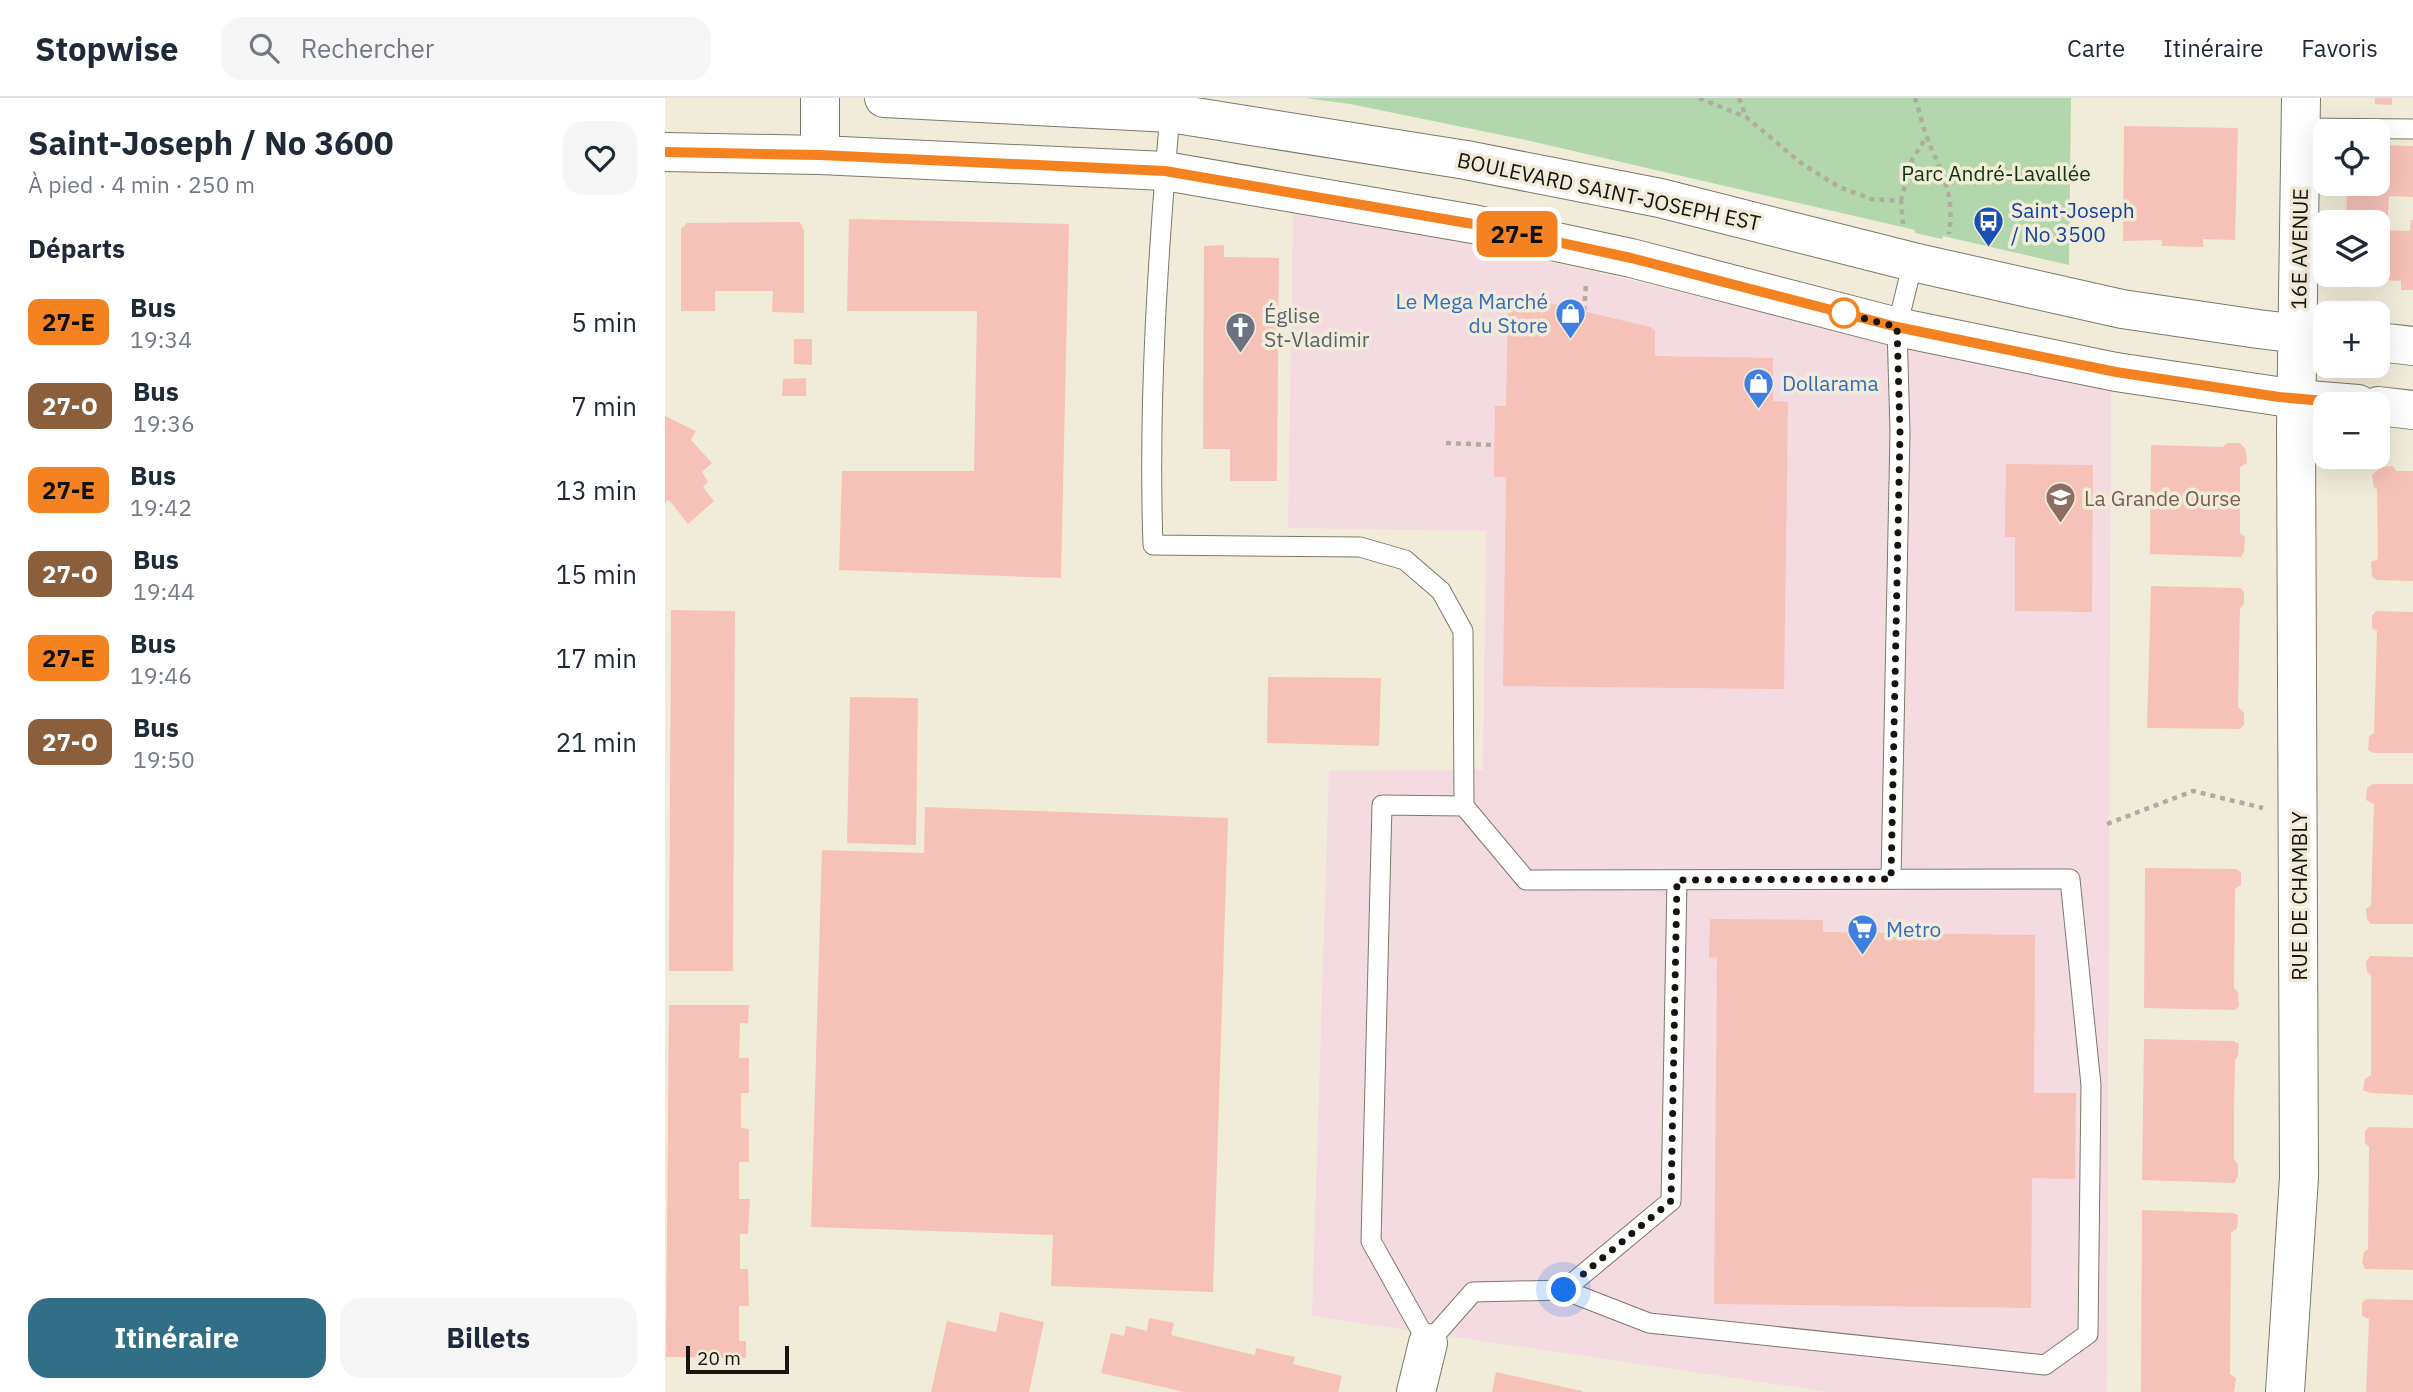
<!DOCTYPE html>
<html lang="fr">
<meta charset="utf-8">
<style>
:root{--surface:#fff;--page:#f6f6f7;--text:#1f2937;--muted:#747a83;--line:#e0e1e3;--accent:#326e85}
body{margin:0;font-family:"IBM Plex Sans",sans-serif;background:var(--page);color:var(--text);height:100vh;display:flex;flex-direction:column;font-size:26px;white-space:nowrap}
*{box-sizing:border-box;margin:0}
p{font-size:23px;color:var(--muted)}
.icon{flex:none;width:38px;height:38px;fill:none;stroke:currentColor;stroke-width:2;stroke-linecap:round;stroke-linejoin:round}
.map{position:relative;flex:1;overflow:hidden}
.sheet{display:flex;flex-direction:column;background:var(--surface);width:665px}
.sheet>*{flex:none}
.badge{padding:0 14px;border-radius:10px;font-size:24px;line-height:46px}
.buttons{position:absolute;left:1648px;top:21px;display:grid;gap:14px}
.buttons a{display:grid;place-items:center;width:77px;height:77px;border-radius:14px;background:var(--surface);box-shadow:0 7px 28px #0002;font-size:35px}
.scale{position:absolute;left:21px;bottom:18px;width:103px;box-sizing:border-box;padding-left:7px;border:4px solid #16140e;border-top:0;font-size:19px;line-height:24px;white-space:nowrap;color:#16140e;-webkit-text-stroke:5px #f1ecda;paint-order:stroke}
.you{position:absolute;width:35px;height:35px;margin:-18px;border:5px solid #fff;border-radius:50%;background:#1a73e8;box-shadow:0 0 0 10px #1a73e833}
.map>.badge{position:absolute;translate:-50% -50%;box-shadow:0 0 0 4px #fff}
h2{padding:0 28px;font-size:26px;line-height:63px}
.round{display:grid;place-items:center;flex:none;width:74px;height:74px;border-radius:21px;background:var(--page)}
.headline{display:flex;align-items:center;justify-content:space-between;height:119px;padding:0 28px}
h1{font-size:33px;font-weight:800;line-height:52px}
.primary-button{display:flex;gap:14px;margin-top:auto;padding:14px 28px}
.primary-button a{flex:1;height:80px;border-radius:21px;background:var(--accent);color:#fff;font-size:28px;font-weight:800;line-height:80px;text-align:center}
.primary-button a+a{background:var(--page);color:var(--text)}
ul{padding:0;list-style:none}
li{display:flex;align-items:center;gap:21px;height:84px;padding:0 28px}
li div{flex:1}
li b{display:block;font-size:26px}
li em{font-style:normal}
li .badge{min-width:77px;font-weight:700;text-align:center}
header{display:flex;align-items:center;gap:42px;box-sizing:border-box;height:98px;padding:0 35px;background:var(--surface);border-bottom:2px solid var(--line)}
header strong{font-size:33px}
nav{display:flex;gap:38px;margin-inline-start:auto;font-size:24px}
.search{width:490px;height:63px;background:var(--page);display:flex;align-items:center;gap:18px;box-sizing:border-box;padding:0 24px;border-radius:21px;color:var(--muted);font-size:26px}
main{display:flex;flex:1;min-height:0}
.map>svg:first-child{display:block}
</style>
<header>
<strong>Stopwise</strong>
<div class="search"><svg class="icon" aria-label="search" viewBox="0 0 24 24"><circle cx="10" cy="10" r="6"/><path d="M15 15l6 6"/></svg>Rechercher</div>
<nav><a>Carte</a><a>Itinéraire</a><a>Favoris</a></nav>
</header>
<main>
<section class="sheet">
<div class="headline"><div><h1>Saint-Joseph / No 3600</h1><p>À pied · 4 min · 250 m</p></div><a class="round"><svg class="icon" aria-label="heart" viewBox="0 0 24 24"><path d="M12 20l-8-8c-3-5 5-10 8-4 3-6 11-1 8 4z"/></svg></a></div>
<h2>Départs</h2>
<ul>
<li><span class="badge" style="background:#f58220;color:#111">27-E</span><div><b>Bus</b><p>19:34</p></div><em>5 min</em></li>
<li><span class="badge" style="background:#8b5e3c;color:#fff">27-O</span><div><b>Bus</b><p>19:36</p></div><em>7 min</em></li>
<li><span class="badge" style="background:#f58220;color:#111">27-E</span><div><b>Bus</b><p>19:42</p></div><em>13 min</em></li>
<li><span class="badge" style="background:#8b5e3c;color:#fff">27-O</span><div><b>Bus</b><p>19:44</p></div><em>15 min</em></li>
<li><span class="badge" style="background:#f58220;color:#111">27-E</span><div><b>Bus</b><p>19:46</p></div><em>17 min</em></li>
<li><span class="badge" style="background:#8b5e3c;color:#fff">27-O</span><div><b>Bus</b><p>19:50</p></div><em>21 min</em></li>
</ul>
<div class="primary-button"><a>Itinéraire</a><a>Billets</a></div>
</section>
<div class="map">
<svg width="1748" height="1294" viewBox="0 0 1748 1294">
<rect width="100%" height="100%" fill="#f1ecda"/>
<path fill="#f4dae1" d="M 628,115 L 800,145 L 957,180 L 1252,252 L 1446,289 L 1442,1294 L 1165,1294 L 647,1218 L 664,673 L 818,672 L 821,433 L 623,430 Z"/>
<path fill="#b2d7ac" d="M 640,0 L 1406,0 L 1404,167 L 1278,138 L 1277,141 L 1250,135 L 1250,132 L 861,42 L 685,6 Z"/>
<g fill="#f6c2b7">
<path d="M 1710,0 L 1727,0 L 1727,7 L 1710,6 Z"/>
<path d="M 1459,28 L 1573,30 L 1570,142 L 1538,141 L 1538,149 L 1496,148 L 1497,142 L 1458,143 Z"/>
<path d="M 1713,47 L 1748,48 L 1748,99 L 1724,98 L 1722,132 L 1745,133 L 1746,122 L 1748,122 L 1748,192 L 1736,192 L 1736,183 L 1680,180 L 1680,177 L 1713,177 L 1713,124 L 1681,124 L 1682,86 L 1713,86 Z"/>
<path d="M 184,121 L 404,126 L 396,480 L 174,472 L 177,373 L 309,373 L 312,213 L 182,213 Z"/>
<path d="M 135,124 L 139,133 L 139,215 L 107,214 L 108,193 L 50,193 L 50,213 L 16,213 L 16,131 L 22,125 Z"/>
<path d="M 559,147 L 559,159 L 614,160 L 612,383 L 565,383 L 565,351 L 538,351 L 539,148 Z"/>
<path d="M 850,197 L 985,229 L 990,233 L 990,258 L 1108,260 L 1108,303 L 1123,304 L 1119,591 L 838,588 L 841,379 L 829,379 L 830,308 L 841,308 L 843,201 Z"/>
<path d="M 129,241 L 147,241 L 147,267 L 129,266 Z"/>
<path d="M 141,280 L 141,298 L 117,298 L 118,281 Z"/>
<path d="M 0,318 L 31,333 L 26,342 L 47,365 L 37,374 L 43,384 L 38,389 L 49,403 L 23,426 L 4,402 L 0,405 Z"/>
<path d="M 1562,345 L 1575,345 L 1581,352 L 1582,365 L 1575,369 L 1575,435 L 1580,439 L 1579,454 L 1576,459 L 1485,456 L 1486,347 L 1558,349 Z"/>
<path d="M 1341,366 L 1428,367 L 1427,514 L 1350,513 L 1350,439 L 1340,439 Z"/>
<path d="M 1728,368 L 1731,373 L 1748,373 L 1748,483 L 1712,482 L 1707,479 L 1706,464 L 1713,461 L 1712,391 L 1709,390 L 1707,377 L 1716,369 Z"/>
<path d="M 1486,488 L 1576,490 L 1579,494 L 1579,506 L 1575,510 L 1573,609 L 1579,615 L 1579,627 L 1575,631 L 1482,630 Z"/>
<path d="M 6,512 L 70,513 L 68,873 L 4,873 Z"/>
<path d="M 1711,513 L 1748,514 L 1748,655 L 1709,655 L 1703,652 L 1704,638 L 1709,635 L 1712,533 L 1707,530 L 1707,518 Z"/>
<path d="M 603,579 L 716,580 L 714,648 L 602,645 Z"/>
<path d="M 185,599 L 253,600 L 251,747 L 182,745 Z"/>
<path d="M 1708,686 L 1748,686 L 1748,826 L 1706,826 L 1702,821 L 1701,811 L 1706,807 L 1709,706 L 1701,702 L 1702,690 Z"/>
<path d="M 260,709 L 563,720 L 548,1194 L 386,1188 L 388,1137 L 146,1129 L 157,752 L 259,755 Z"/>
<path d="M 1480,770 L 1572,771 L 1576,775 L 1576,787 L 1570,791 L 1569,890 L 1573,894 L 1574,908 L 1570,912 L 1479,910 Z"/>
<path d="M 1045,821 L 1158,822 L 1158,834 L 1370,837 L 1369,995 L 1411,995 L 1410,1081 L 1367,1080 L 1366,1210 L 1049,1206 L 1052,859 L 1044,860 Z"/>
<path d="M 1705,858 L 1748,859 L 1748,997 L 1705,995 L 1698,992 L 1700,981 L 1706,977 L 1706,877 L 1702,874 L 1701,864 Z"/>
<path d="M 4,907 L 84,907 L 83,925 L 75,925 L 74,960 L 84,960 L 84,995 L 76,995 L 76,1030 L 84,1031 L 84,1064 L 74,1064 L 74,1101 L 85,1101 L 83,1136 L 75,1136 L 75,1171 L 83,1171 L 84,1208 L 74,1208 L 74,1243 L 81,1243 L 81,1260 L 1,1259 Z"/>
<path d="M 1479,941 L 1569,943 L 1574,946 L 1573,958 L 1570,963 L 1569,1013 L 1569,1061 L 1573,1066 L 1573,1078 L 1569,1085 L 1477,1082 Z"/>
<path d="M 1704,1029 L 1748,1030 L 1748,1172 L 1700,1171 L 1697,1164 L 1699,1154 L 1703,1151 L 1704,1049 L 1700,1045 L 1700,1033 Z"/>
<path d="M 1477,1112 L 1568,1115 L 1573,1117 L 1572,1130 L 1566,1135 L 1565,1276 L 1571,1280 L 1569,1294 L 1476,1294 Z"/>
<path d="M 1701,1201 L 1748,1202 L 1748,1294 L 1701,1294 L 1704,1221 L 1697,1218 L 1697,1205 Z"/>
<path d="M 335,1214 L 379,1224 L 364,1294 L 266,1294 L 282,1223 L 331,1234 Z"/>
<path d="M 484,1220 L 509,1225 L 506,1237 L 590,1257 L 591,1250 L 630,1259 L 628,1266 L 677,1278 L 673,1294 L 519,1294 L 436,1275 L 446,1235 L 459,1238 L 461,1228 L 482,1233 Z"/>
<path d="M 831,1274 L 917,1293 L 917,1294 L 827,1294 Z"/>
</g>
<g fill="none" stroke-linecap="round" stroke-linejoin="round">
<defs>
<g id="service">
<path d="M 505,15 C 493,158 483,303 488,447 L 695,449 L 740,462 L 776,493 L 798,533 L 799,708"/>
<path d="M 1635,30 L 1748,31"/>
<path d="M 1226,781 L 1235,334 L 1232,229 L 1248,164"/>
<path d="M 899,1192 L 984,1225 L 1380,1267 L 1423,1236 L 1426,987 L 1405,781 L 861,782 L 799,708 L 717,707 L 706,1143 L 763,1245 L 808,1194 L 899,1192 L 1006,1103 L 1012,782"/>
</g>
<g id="minor">
<path d="M 155,0 L 155,57"/>
<path d="M 751,1294 L 763,1245"/>
<path d="M 1620,1294 L 1634,1079 L 1631,330 L 1636,0"/>
</g>
<g id="secondary">
<path d="M 219,0 L 505,15 L 801,62 L 995,100 L 1248,164 L 1457,211 L 1593,231 L 1661,239"/>
<path d="M 0,54 L 155,57 L 500,73 L 808,126 L 966,160 L 1232,229 L 1451,274 L 1631,301 L 1693,306"/>
<path d="M 1713,244 L 1748,248"/>
<path d="M 1713,308 L 1748,312"/>
</g>
</defs>
<use href="#service" stroke="#7d7868" stroke-width="21"/>
<use href="#minor" stroke="#7d7868" stroke-width="40"/>
<use href="#secondary" stroke="#7d7868" stroke-width="40"/>
<g stroke="#afab9d" stroke-width="4.5" stroke-dasharray="5 5" stroke-linecap="butt">
<path d="M 1034,0 L 1081,19 L 1136,65 L 1174,89 L 1206,101 L 1236,103 L 1238,126"/>
<path d="M 1074,0 L 1081,19"/>
<path d="M 1250,0 C 1254,12 1257,25 1261,37 C 1276,77 1290,90 1284,136"/>
<path d="M 1236,103 L 1246,64 L 1261,39"/>
<path d="M 919,213 L 921,186"/>
<path d="M 781,345 L 829,347"/>
<path d="M 1442,726 L 1528,693 L 1598,710"/>
</g>
<use href="#service" stroke="#fff" stroke-width="19"/>
<use href="#minor" stroke="#fff" stroke-width="38"/>
<use href="#secondary" stroke="#fff" stroke-width="38"/>
</g>
<g fill="none" stroke-linecap="round" stroke-linejoin="round">
<defs>
<path id="line" d="M 0,54 L 155,57 L 500,73 L 808,126 L 966,160 L 1232,229 L 1451,274 L 1614,299 L 1693,306"/>
</defs>
<use href="#line" stroke="#fff" stroke-width="16"/>
<use href="#line" stroke="#f58220" stroke-width="10"/>
<path stroke="#16140e" stroke-width="7" stroke-dasharray="0 12.6" d="M 899,1192 L 1006,1103 L 1012,782 L 1226,781 L 1235,334 L 1232,229 L 1179,215"/>
</g>
<defs>
<symbol id="bus-pin" viewBox="-11 -11 22 30"><path d="M0 17L-7.5 6A9.5 9.5 0 1 1 7.5 6Z" fill="#1a4fb4" stroke="#f1ecda"/><path d="M-5-6H5V4H4V6H2V4H-2V6H-4V4H-5ZM-3.5-4V0h7V-4ZM-3.5 1.2v1.5H-2V1.2ZM2 1.2v1.5H3.5V1.2Z" fill="#fff"/></symbol>
<symbol id="shop-pin" viewBox="-11 -11 22 30"><path d="M0 17L-7.5 6A9.5 9.5 0 1 1 7.5 6Z" fill="#3f7fe0" stroke="#f1ecda"/><path d="M-5-2.5h2.3a2.7 3.5 0 0 1 5.4 0H5L5.5 6h-11ZM-1.5-2.5h3a1.5 2.3 0 0 0-3 0Z" fill="#fff"/></symbol>
<symbol id="church-pin" viewBox="-11 -11 22 30"><path d="M0 17L-7.5 6A9.5 9.5 0 1 1 7.5 6Z" fill="#6b7280" stroke="#f1ecda"/><path d="M-1.2-6h2.4v3.5h3.3v2.4h-3.3V6h-2.4V-.1h-3.3v-2.4h3.3Z" fill="#fff"/></symbol>
<symbol id="school-pin" viewBox="-11 -11 22 30"><path d="M0 17L-7.5 6A9.5 9.5 0 1 1 7.5 6Z" fill="#8d6e63" stroke="#f1ecda"/><path d="M0-5L7-2L0 1L-7-2ZM-4 1L0 2.5L4 1V4Q0 6-4 4Z" fill="#fff"/></symbol>
<symbol id="supermarket-pin" viewBox="-11 -11 22 30"><path d="M0 17L-7.5 6A9.5 9.5 0 1 1 7.5 6Z" fill="#3f7fe0" stroke="#f1ecda"/><path d="M-6-5.5h2.5l.6 2H6L4.5 2H-2.5L-4.4-4H-6ZM-1.5 3.2a1.3 1.3 0 1 0 .1 0ZM3 3.2a1.3 1.3 0 1 0 .1 0Z" fill="#fff"/></symbol>
</defs>
<g fill-rule="evenodd">
<use href="#bus-pin" x="1306" y="106" width="35" height="47"/>
<use href="#shop-pin" x="888" y="198" width="35" height="47"/>
<use href="#church-pin" x="558" y="212" width="35" height="47"/>
<use href="#shop-pin" x="1076" y="268" width="35" height="47"/>
<use href="#school-pin" x="1378" y="382" width="35" height="47"/>
<use href="#supermarket-pin" x="1180" y="814" width="35" height="47"/>
</g>
<circle fill="#fff" stroke="#f58220" stroke-width="3.5" cx="1179" cy="215" r="14"/>
<g text-anchor="middle" dominant-baseline="central" stroke-width="7" stroke-linejoin="round" paint-order="stroke">
<g font-size="21" fill="#11350b" stroke="#f1ecda">
<text x="1331" y="75">Parc André-Lavallée</text>
</g>
<g font-size="21" fill="#16140e" stroke="#f1ecda">
<text transform="translate(944 93) rotate(12)">BOULEVARD SAINT-JOSEPH EST</text>
<text transform="translate(1634 151) rotate(-89)">16E AVENUE</text>
<text transform="translate(1634 798) rotate(-90)">RUE DE CHAMBLY</text>
</g>
<g font-size="21" fill="#164399" stroke="#f1ecda" text-anchor="start">
<text x="1346" y="112">Saint-Joseph<tspan x="1346" dy="24">/ No 3500</tspan></text>
</g>
<g font-size="21" fill="#366cbe" stroke="#f1ecda" text-anchor="start">
<text x="883" y="203" text-anchor="end">Le Mega Marché<tspan x="883" dy="24">du Store</tspan></text>
<text x="1117" y="285">Dollarama</text>
<text x="1221" y="831">Metro</text>
</g>
<g font-size="21" fill="#5b616d" stroke="#f1ecda" text-anchor="start">
<text x="599" y="217">Église<tspan x="599" dy="24">St-Vladimir</tspan></text>
</g>
<g font-size="21" fill="#785e54" stroke="#f1ecda" text-anchor="start">
<text x="1419" y="400">La Grande Ourse</text>
</g>
</g>
</svg>
<div class="buttons">
<a><svg class="icon" aria-label="locate" viewBox="0 0 24 24"><circle cx="12" cy="12" r="6"/><path d="M12 2v4M12 18v4M2 12h4M18 12h4"/></svg></a>
<a><svg class="icon" aria-label="layers" viewBox="0 0 24 24"><path d="M12 4l9 5-9 5-9-5zM3 14l9 5 9-5"/></svg></a>
<a>+</a>
<a>−</a>
</div>
<div class="scale">20 m</div>
<div class="you" style="left:899px;top:1192px"></div>
<b class="badge" style="left:852px;top:136px;background:#f58220;color:#111">27-E</b>
</div>
</main>
